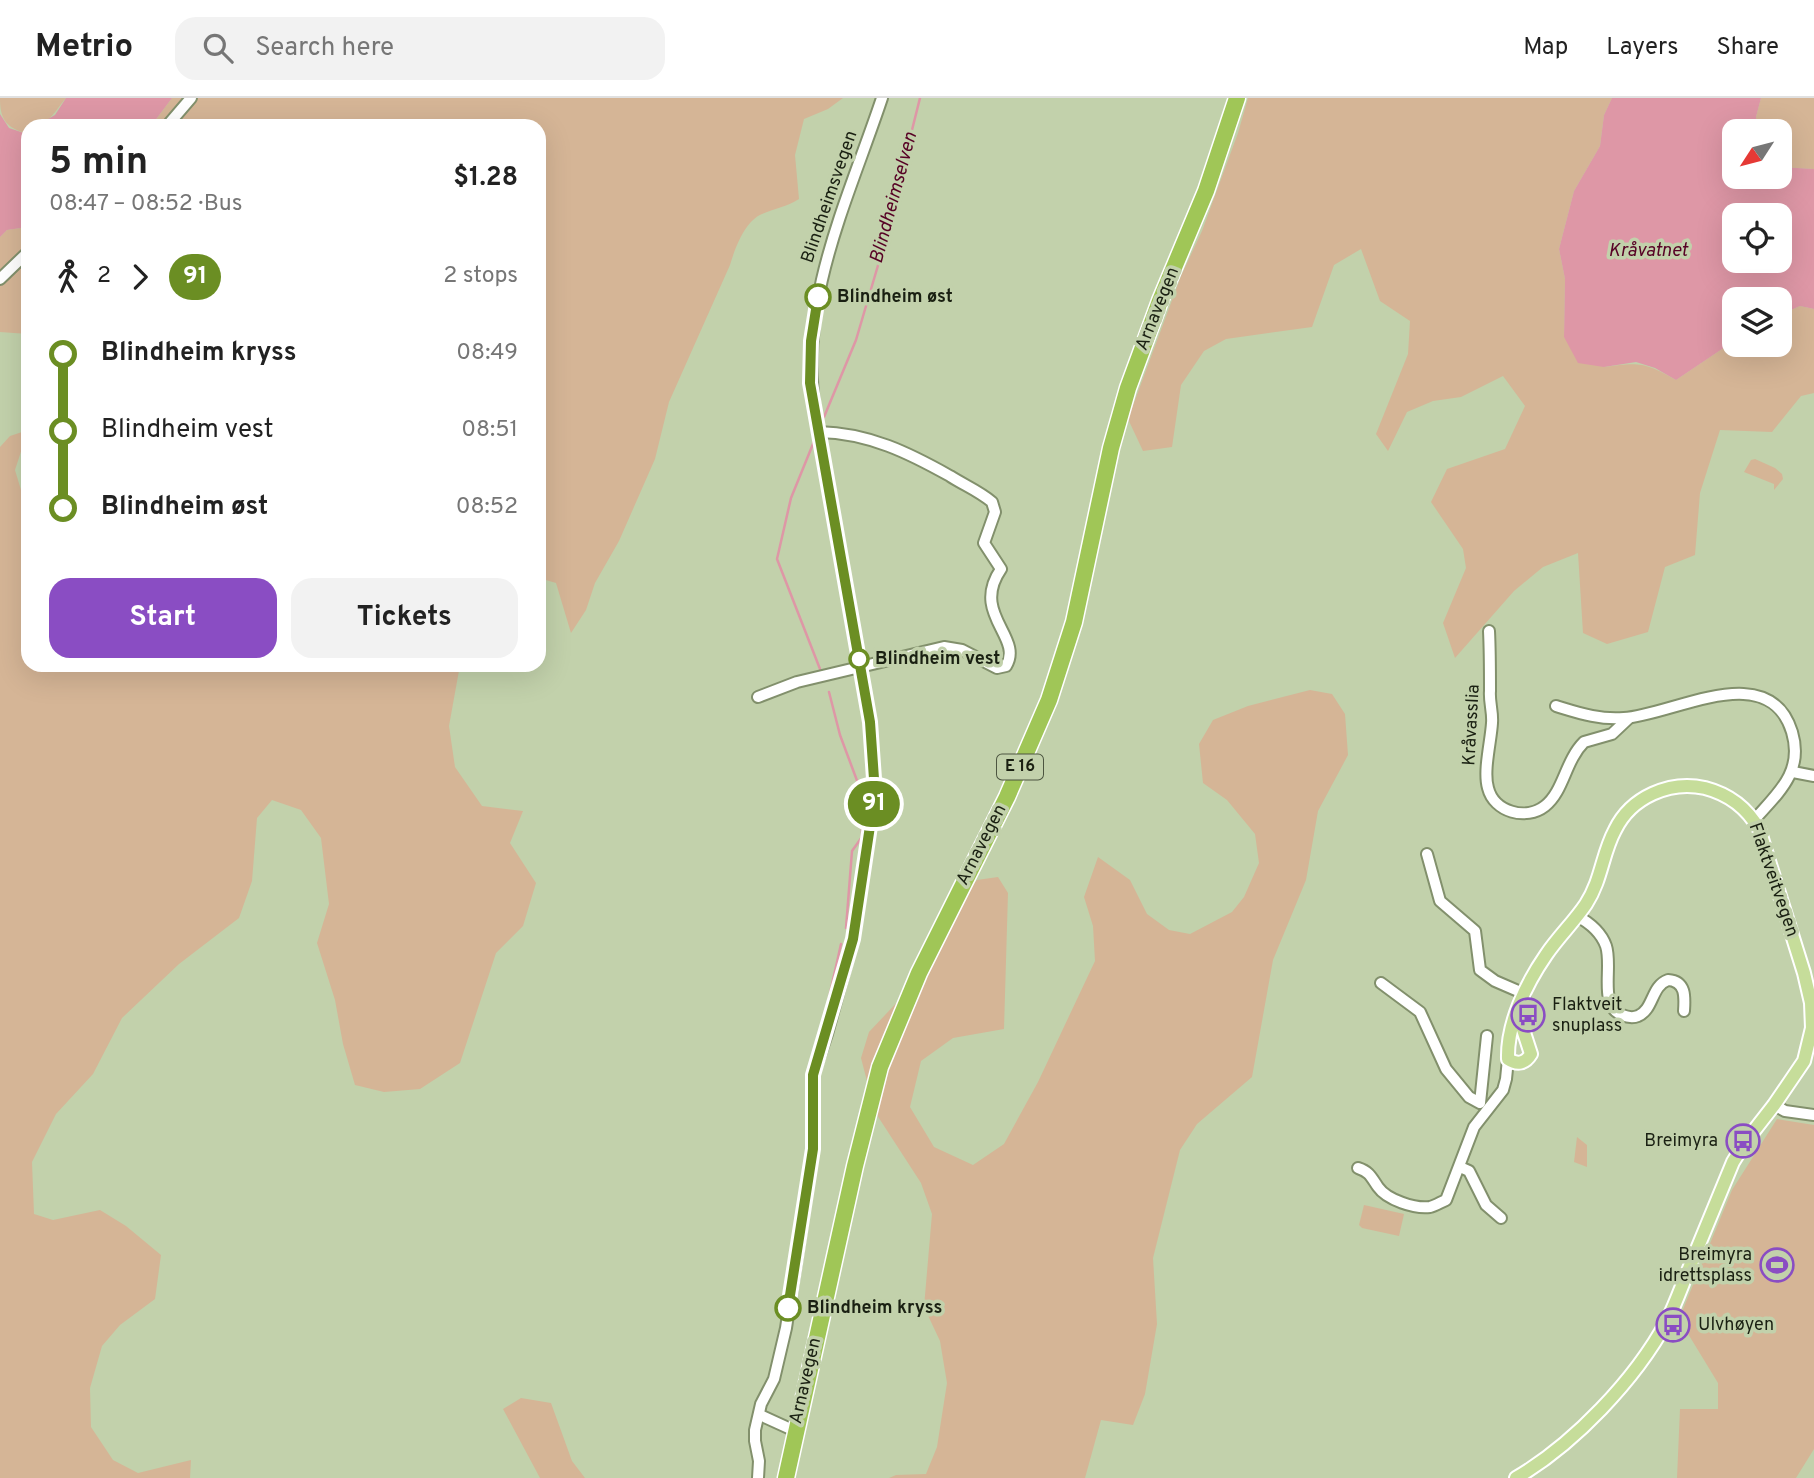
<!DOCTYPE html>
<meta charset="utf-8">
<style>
:root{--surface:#fff;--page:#f2f2f2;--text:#222;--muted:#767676;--line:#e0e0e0;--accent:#8a4dc3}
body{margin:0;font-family:Overpass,sans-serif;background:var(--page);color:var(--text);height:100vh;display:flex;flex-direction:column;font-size:26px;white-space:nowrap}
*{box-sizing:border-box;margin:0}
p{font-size:23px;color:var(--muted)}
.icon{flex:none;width:38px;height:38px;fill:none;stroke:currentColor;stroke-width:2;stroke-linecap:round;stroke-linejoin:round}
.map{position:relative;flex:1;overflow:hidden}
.drawer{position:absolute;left:21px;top:21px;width:525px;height:553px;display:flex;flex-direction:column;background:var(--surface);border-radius:21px;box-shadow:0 7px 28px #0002}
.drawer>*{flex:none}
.badge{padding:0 14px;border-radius:23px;font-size:24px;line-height:46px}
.needle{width:46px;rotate:234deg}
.controls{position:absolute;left:1722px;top:21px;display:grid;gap:14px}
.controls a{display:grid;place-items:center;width:70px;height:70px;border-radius:14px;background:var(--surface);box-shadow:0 7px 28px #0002;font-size:35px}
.map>.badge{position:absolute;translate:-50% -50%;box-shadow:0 0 0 4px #fff}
.legs{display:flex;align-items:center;gap:10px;height:77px;padding:0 28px;font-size:23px}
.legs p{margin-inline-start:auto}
.overview{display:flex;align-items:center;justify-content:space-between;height:119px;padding:0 28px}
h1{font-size:38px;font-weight:700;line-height:52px}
.action{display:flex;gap:14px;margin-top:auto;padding:14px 28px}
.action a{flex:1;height:80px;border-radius:21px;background:var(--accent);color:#fff;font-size:28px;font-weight:700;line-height:80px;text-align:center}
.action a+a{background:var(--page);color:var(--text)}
ul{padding:0 28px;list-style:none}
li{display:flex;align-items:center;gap:24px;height:77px;font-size:26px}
li i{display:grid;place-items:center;width:10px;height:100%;margin:0 9px;background:currentColor}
li i::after{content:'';width:18px;height:18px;margin:-9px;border:5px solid;border-radius:50%;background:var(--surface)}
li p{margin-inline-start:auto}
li:first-child i{background:linear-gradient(#0000 50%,currentColor 0)}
li:last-child i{background:linear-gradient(currentColor 50%,#0000 0)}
header{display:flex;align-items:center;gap:42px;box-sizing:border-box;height:98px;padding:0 35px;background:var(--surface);border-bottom:2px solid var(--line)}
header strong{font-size:33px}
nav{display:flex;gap:38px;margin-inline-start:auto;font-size:24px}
.search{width:490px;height:63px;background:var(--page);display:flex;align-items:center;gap:18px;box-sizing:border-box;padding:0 24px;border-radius:21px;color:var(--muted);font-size:26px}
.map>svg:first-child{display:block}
</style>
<header>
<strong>Metrio</strong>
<div class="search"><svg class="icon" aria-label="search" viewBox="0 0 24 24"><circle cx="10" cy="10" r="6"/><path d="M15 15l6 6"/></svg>Search here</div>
<nav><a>Map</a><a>Layers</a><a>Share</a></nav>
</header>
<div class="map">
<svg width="1814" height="1380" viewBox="0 0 1814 1380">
<rect width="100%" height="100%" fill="#c2d1ab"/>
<g fill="#d5b596">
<path d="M 0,0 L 66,0 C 54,14 49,28 28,28 L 28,33 L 25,35 C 5,29 0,20 0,0 Z"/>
<path d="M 172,0 L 843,0 L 828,11 L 804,21 L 795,57 L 799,101 C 786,109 776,110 762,116 C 745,123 735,150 730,167 L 669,304 L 655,361 L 619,443 L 595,485 L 586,512 L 571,535 L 556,485 L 539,480 L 539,28 L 151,28 Z"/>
<path d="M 1248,0 L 1612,0 L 1604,17 L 1600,48 L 1574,93 L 1559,151 L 1565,181 L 1564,239 L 1604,269 C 1639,264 1645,264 1676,282 L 1734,243 L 1734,247 L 1780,247 L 1780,217 L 1800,208 L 1814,211 L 1814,295 L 1801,298 L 1772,334 L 1720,332 L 1700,395 L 1695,457 L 1665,469 L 1648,534 L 1607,546 L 1583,535 L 1578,455 L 1543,469 L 1514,493 L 1455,560 L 1443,525 L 1466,470 L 1463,451 L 1431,404 L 1447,371 L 1505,351 L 1525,308 L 1503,278 L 1461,299 L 1433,303 L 1407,314 L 1388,353 L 1376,336 L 1408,256 L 1410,223 L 1380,203 L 1361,151 L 1334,167 L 1312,229 L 1226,241 L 1204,253 L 1181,287 L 1172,349 L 1143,353 L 1128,321 L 1181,178 L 1202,133 L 1238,35 Z"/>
<path d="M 1761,0 L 1814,0 L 1814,71 L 1780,69 L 1780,33 L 1758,33 L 1756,19 Z"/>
<path d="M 28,129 L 28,236 L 0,234 L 0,139 L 7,132 Z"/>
<path d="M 28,332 L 15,372 L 21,392 L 28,393 L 28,567 L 460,567 L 449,628 L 455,669 L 482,708 L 523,713 L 510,745 L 536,785 L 523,828 L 496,855 L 460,965 L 420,991 L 384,994 L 355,987 L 343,946 L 335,902 L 317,845 L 329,806 L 321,740 L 301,712 L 272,702 L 257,720 L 252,783 L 239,820 L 179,866 L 122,920 L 93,976 L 56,1016 L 32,1064 L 34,1116 L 53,1122 L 100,1112 L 126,1128 L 161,1157 L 155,1201 L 120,1227 L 102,1248 L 90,1290 L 91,1329 L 113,1362 L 138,1375 L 191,1362 L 190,1380 L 0,1380 L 0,349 L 10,338 Z"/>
<path d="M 1755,361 L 1775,370 L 1782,376 L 1783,381 L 1774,392 L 1774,386 L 1744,374 L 1751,362 Z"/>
<path d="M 1310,592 L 1332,596 L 1345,616 L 1348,657 L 1318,713 L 1306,782 L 1273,862 L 1252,979 L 1197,1026 L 1180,1052 L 1153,1160 L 1157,1226 L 1145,1296 L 1133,1327 L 1101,1322 L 1085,1380 L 889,1380 L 896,1377 L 926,1376 L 937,1349 L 947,1285 L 940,1243 L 924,1209 L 932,1116 L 921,1085 L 875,1014 L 861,960 L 869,934 L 902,899 L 960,801 L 977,782 L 998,779 L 1008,795 L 1004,931 L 953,940 L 921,963 L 910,1009 L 934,1049 L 973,1067 L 1004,1046 L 1038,984 L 1095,863 L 1093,828 L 1084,799 L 1098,759 L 1130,782 L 1147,816 L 1169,832 L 1190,836 L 1232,814 L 1244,799 L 1259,765 L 1255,736 L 1227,702 L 1203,685 L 1199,646 L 1213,622 L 1248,608 Z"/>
<path d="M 1777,1021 L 1814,1027 L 1814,1351 L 1796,1380 L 1677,1380 L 1680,1311 L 1718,1311 L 1718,1285 L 1679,1221 L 1732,1092 Z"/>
<path d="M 1577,1039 L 1587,1047 L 1587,1069 L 1574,1064 Z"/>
<path d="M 1364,1107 L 1404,1116 L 1399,1138 L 1362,1130 L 1359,1127 Z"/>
<path d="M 521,1300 L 551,1305 L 572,1363 L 585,1380 L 540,1380 L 503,1311 Z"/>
</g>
<g fill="#de97a6" fill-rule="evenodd">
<path d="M 66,0 L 172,0 L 151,28 L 36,28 L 55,17 Z"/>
<path d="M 1612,0 L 1761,0 L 1756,19 L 1758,33 L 1734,33 L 1734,79 L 1780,79 L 1780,69 L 1814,71 L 1814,211 L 1800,208 L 1780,217 L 1780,201 L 1734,201 L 1734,243 L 1676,282 L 1655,270 L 1636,264 L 1604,269 L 1578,265 L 1564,239 L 1565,181 L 1559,151 L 1574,93 L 1600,48 L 1604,17 ZM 1780,117 L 1780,163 L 1734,163 L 1734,117 Z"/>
<path d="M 0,16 L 9,30 L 24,35 L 28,33 L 28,129 L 7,132 L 0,139 Z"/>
</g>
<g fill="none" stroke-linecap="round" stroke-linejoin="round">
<g stroke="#de97a6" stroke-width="2.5">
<path d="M 824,319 L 856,242 L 879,164 L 920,0"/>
<path d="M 815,341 L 791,400 L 777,461 L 820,571"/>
<path d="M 829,594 L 840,637 L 865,704 L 863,716"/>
<path d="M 846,830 L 852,753 L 862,739 L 862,730"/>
<path d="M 823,927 L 841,846"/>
</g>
<defs>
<g id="minor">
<path d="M 167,28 L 191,0"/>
<path d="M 0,181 L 28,154"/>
<path d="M 1489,533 C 1490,553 1490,573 1490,593 C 1489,604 1493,614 1492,625 C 1491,643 1483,673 1488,690 C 1494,714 1526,723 1545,708 C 1564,693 1565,663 1584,644 L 1612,636 L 1629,620"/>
<path d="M 758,599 L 797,584 L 944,549 L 962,552 L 997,570 L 1006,568 C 1024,539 970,516 1001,471 L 984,445 L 995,414 L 992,404 C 979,393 964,387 950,378 C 909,355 869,335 819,334"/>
<path d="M 1556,608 C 1579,615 1599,622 1624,620 C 1673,617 1769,559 1792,634 C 1804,674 1778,695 1754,722"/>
<path d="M 1793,674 L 1814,678"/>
<path d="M 1427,756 L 1440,803 L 1475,833 L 1480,872 L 1495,883 L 1525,896"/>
<path d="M 1577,818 C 1590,825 1601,834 1606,848 C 1613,869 1598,908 1622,917 C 1627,919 1633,920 1638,918 C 1654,911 1651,888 1668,882 C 1686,883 1685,899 1684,913"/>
<path d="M 1381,885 L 1420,914 L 1446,971 L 1469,999 L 1480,1005 L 1487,938"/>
<path d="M 1774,1007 L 1785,1013 L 1814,1017"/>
<path d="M 1460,1069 L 1469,1073 L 1486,1107 L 1501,1120"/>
<path d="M 1358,1070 C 1370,1074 1371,1079 1378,1089 C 1387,1102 1415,1111 1430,1109 C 1435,1108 1441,1104 1446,1102 L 1474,1029 L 1503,992 L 1506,981 L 1508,961"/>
<path d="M 760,1317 L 795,1333"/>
<path d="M 758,1380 L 759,1363 L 755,1343 L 755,1332 L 761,1306 L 774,1281 L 786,1230 L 813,1051 L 813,977 L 827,936 L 853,841 L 875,695 L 870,624 L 815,312 C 798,202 848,102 882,0"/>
</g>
<path id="major" d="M 1516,1380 C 1574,1346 1635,1282 1667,1223 C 1675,1207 1681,1190 1688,1173 C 1703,1137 1718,1101 1733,1064 L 1746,1043 L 1774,1007 L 1804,963 L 1812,930 L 1811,905 L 1804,875 L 1759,731 C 1747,710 1728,696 1705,690 C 1670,682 1631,699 1615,732 C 1602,756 1602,781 1586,806 C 1574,824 1558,839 1546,857 C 1526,886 1507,925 1508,961 C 1517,967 1525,966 1531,956 L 1517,913"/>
<path id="highway" d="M 786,1380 L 855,1068 L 880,969 L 919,875 L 1007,699 L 1049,602 L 1074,524 L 1111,350 L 1128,290 L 1160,203 L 1206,93 L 1237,0"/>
</defs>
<use href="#minor" stroke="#82906c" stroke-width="14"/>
<use href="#major" stroke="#fff" stroke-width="16"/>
<use href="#highway" stroke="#fff" stroke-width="19"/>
<use href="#minor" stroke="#fff" stroke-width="10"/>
<use href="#major" stroke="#c6dd9a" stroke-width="12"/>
<use href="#highway" stroke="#a0c657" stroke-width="16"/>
</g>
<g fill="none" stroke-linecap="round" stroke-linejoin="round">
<defs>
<path id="line-1" d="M 788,1210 L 813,1051 L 813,977 L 853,841 L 875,695 L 870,624 L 810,285 L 811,243 L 818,199"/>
</defs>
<use href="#line-1" stroke="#fff" stroke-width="16"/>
<use href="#line-1" stroke="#6b8e23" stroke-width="10"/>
</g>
<defs>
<symbol id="bus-ring" viewBox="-11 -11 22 22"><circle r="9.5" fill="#c2d1ab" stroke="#8a4dc3" stroke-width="1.5"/><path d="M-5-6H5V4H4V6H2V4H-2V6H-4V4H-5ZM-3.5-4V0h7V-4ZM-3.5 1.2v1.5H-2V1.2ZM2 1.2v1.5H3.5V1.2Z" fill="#8a4dc3"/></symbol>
<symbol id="stadium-ring" viewBox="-11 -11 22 22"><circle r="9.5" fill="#c2d1ab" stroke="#8a4dc3" stroke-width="1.5"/><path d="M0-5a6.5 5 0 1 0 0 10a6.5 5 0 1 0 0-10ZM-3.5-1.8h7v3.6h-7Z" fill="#8a4dc3"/></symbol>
</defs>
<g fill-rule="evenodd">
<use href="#bus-ring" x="1509" y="898" width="38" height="38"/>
<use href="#bus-ring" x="1724" y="1024" width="38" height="38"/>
<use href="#stadium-ring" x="1758" y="1148" width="38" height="38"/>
<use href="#bus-ring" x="1654" y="1208" width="38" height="38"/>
</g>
<g fill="#fff" stroke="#6b8e23" stroke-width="3.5">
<circle cx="818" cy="199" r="12"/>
<circle cx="859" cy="561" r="9"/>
<circle cx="788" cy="1210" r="12"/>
</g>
<g text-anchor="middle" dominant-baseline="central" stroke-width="7" stroke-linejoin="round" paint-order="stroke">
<rect fill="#c2d1ab" stroke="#4c5540" stroke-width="2" x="997" y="656.5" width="46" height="25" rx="5"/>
<g font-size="16" font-weight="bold" fill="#1a2012">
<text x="1020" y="669">E 16</text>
</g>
<g font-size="18" fill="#1a2012" stroke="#c2d1ab">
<text transform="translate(830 99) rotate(-71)">Blindheimsvegen</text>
<text transform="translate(1158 211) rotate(-68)">Arnavegen</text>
<text transform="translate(1472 627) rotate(-87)">Kråvasslia</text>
<text transform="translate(982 747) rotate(-63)">Arnavegen</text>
<text transform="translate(1773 782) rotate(71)">Flaktveitvegen</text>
<text transform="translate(806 1283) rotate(-77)">Arnavegen</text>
</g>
<g font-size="18" font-weight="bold" fill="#1a2012" stroke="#c2d1ab" text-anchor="start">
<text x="837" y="199">Blindheim øst</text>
<text x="875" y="561">Blindheim vest</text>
<text x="807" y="1210">Blindheim kryss</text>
</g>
<g font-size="18" fill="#1a2012" stroke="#c2d1ab" text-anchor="start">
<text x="1552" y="907">Flaktveit<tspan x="1552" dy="21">snuplass</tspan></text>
<text x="1718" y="1043" text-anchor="end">Breimyra</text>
<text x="1752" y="1157" text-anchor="end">Breimyra<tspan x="1752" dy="21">idrettsplass</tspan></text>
<text x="1698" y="1227">Ulvhøyen</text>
</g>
<g font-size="19" font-style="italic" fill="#570225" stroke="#c2d1ab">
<text transform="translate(894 100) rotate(-75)">Blindheimselven</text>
<text x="1648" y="153">Kråvatnet</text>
</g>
</g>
</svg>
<div class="controls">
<a><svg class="needle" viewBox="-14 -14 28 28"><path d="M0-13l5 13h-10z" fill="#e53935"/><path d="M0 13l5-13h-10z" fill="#767676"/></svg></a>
<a><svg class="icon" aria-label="locate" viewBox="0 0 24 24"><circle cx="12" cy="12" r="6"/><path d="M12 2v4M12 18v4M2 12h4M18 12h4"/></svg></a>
<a><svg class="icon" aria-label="layers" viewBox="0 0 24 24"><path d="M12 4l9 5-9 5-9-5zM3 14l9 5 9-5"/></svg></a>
</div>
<b class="badge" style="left:874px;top:706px;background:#6b8e23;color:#fff">91</b>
<section class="drawer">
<div class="overview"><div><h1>5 min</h1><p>08:47 – 08:52 · Bus</p></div><b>$1.28</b></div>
<div class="legs"><svg class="icon" aria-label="walk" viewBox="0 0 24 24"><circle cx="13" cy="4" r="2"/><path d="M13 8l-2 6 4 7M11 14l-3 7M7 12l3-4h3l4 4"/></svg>2<svg class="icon" aria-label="forward" viewBox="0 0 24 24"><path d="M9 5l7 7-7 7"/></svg><b class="badge" style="background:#6b8e23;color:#fff">91</b><p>2 stops</p></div>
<ul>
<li><i style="color:#6b8e23"></i><b>Blindheim kryss</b><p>08:49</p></li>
<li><i style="color:#6b8e23"></i><span>Blindheim vest</span><p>08:51</p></li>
<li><i style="color:#6b8e23"></i><b>Blindheim øst</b><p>08:52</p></li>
</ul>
<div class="action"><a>Start</a><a>Tickets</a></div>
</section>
</div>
